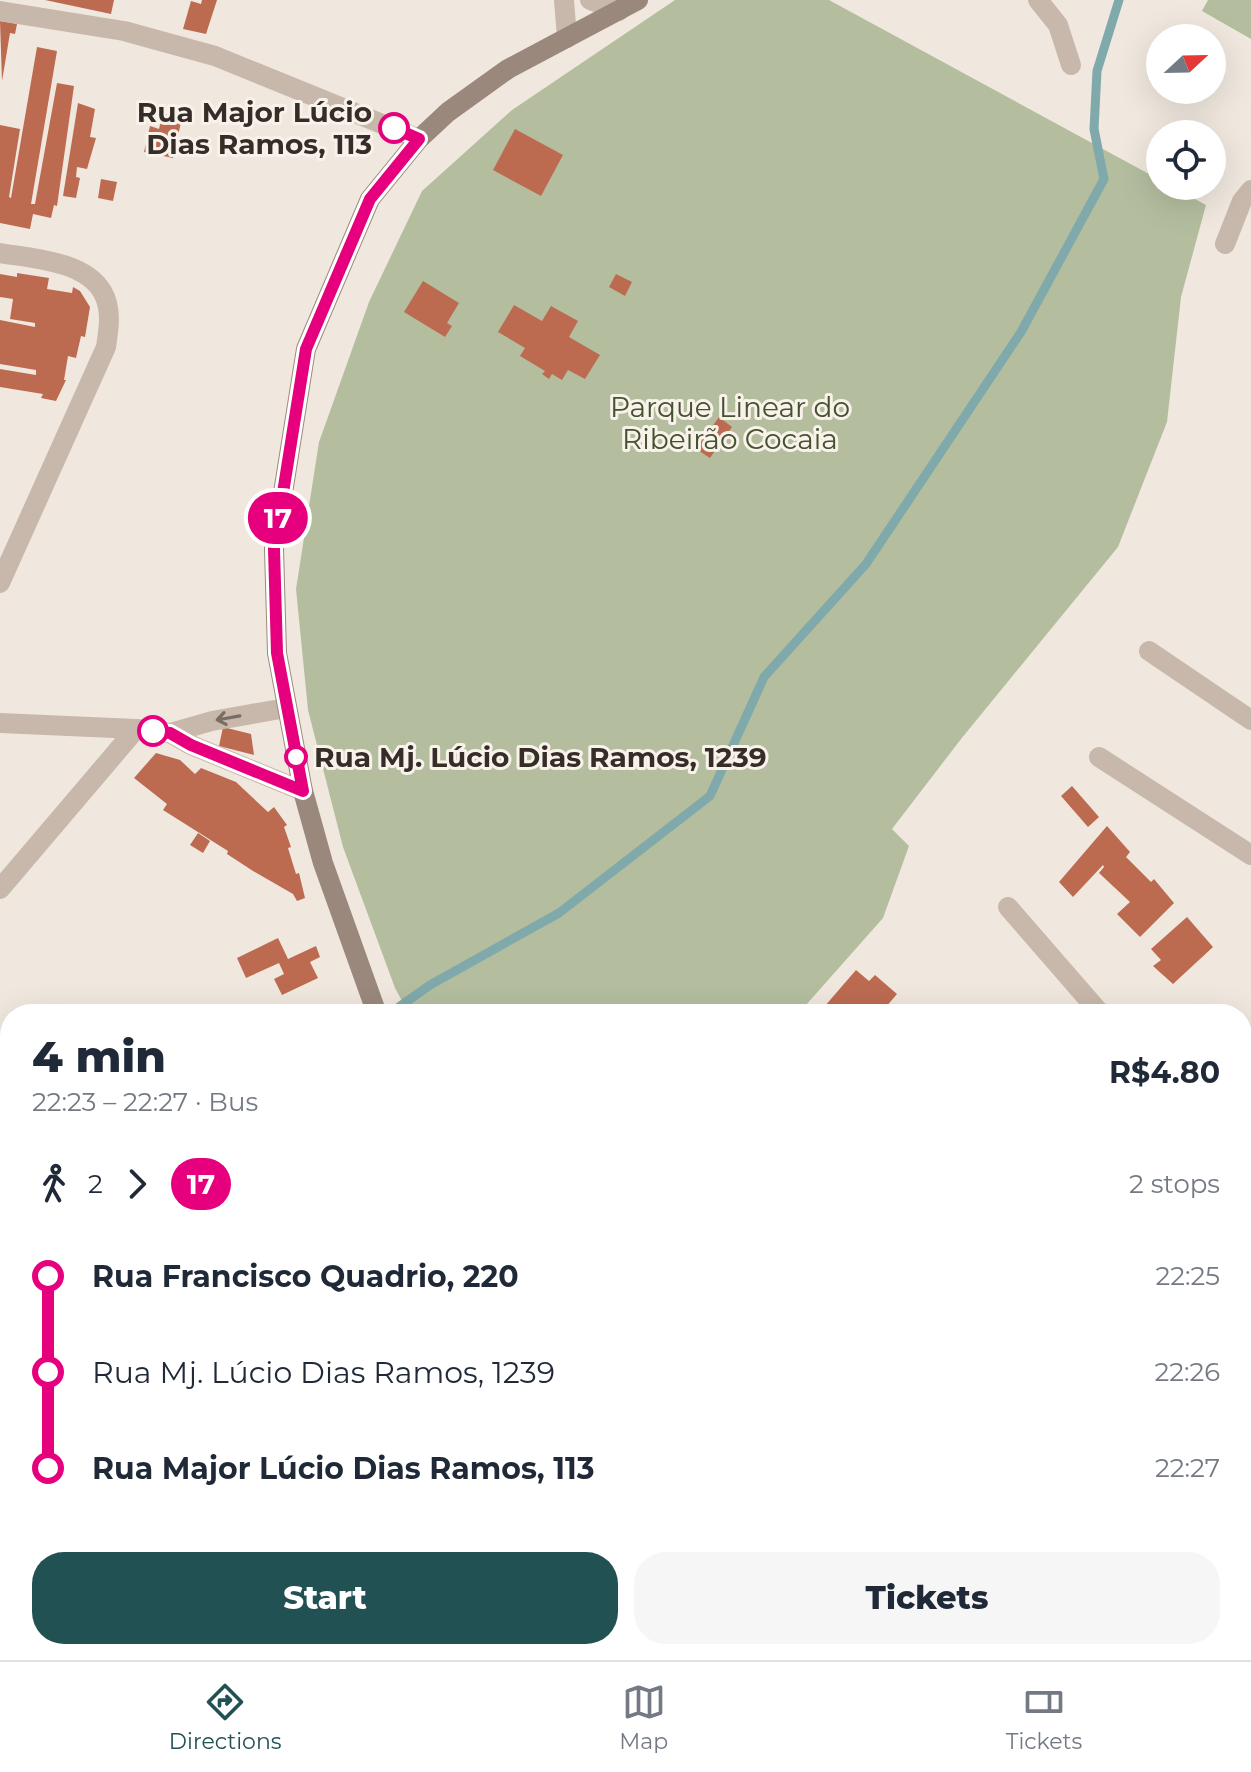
<!DOCTYPE html>
<meta charset="utf-8">
<style>
:root{--surface:#fff;--page:#f6f6f7;--text:#1f2937;--muted:#747a83;--line:#e0e1e3;--accent:#225154}
body{margin:0;font-family:Montserrat,sans-serif;background:var(--page);color:var(--text);height:100vh;display:flex;flex-direction:column;font-size:30px;white-space:nowrap}
*{box-sizing:border-box;margin:0}
p{font-size:26px;color:var(--muted)}
.icon{flex:none;width:44px;height:44px;fill:none;stroke:currentColor;stroke-width:2;stroke-linecap:round;stroke-linejoin:round}
.map{position:relative;flex:1;overflow:hidden}
.drawer{position:absolute;left:0px;top:1004px;width:1252px;height:656px;display:flex;flex-direction:column;background:var(--surface);border-radius:32px 32px 0 0;box-shadow:0 8px 32px #0002}
.drawer>*{flex:none}
.badge{padding:0 16px;border-radius:26px;font-size:28px;line-height:52px}
.needle{width:52px;rotate:68deg}
.fabs{position:absolute;left:1146px;top:24px;display:grid;gap:16px}
.fabs a{display:grid;place-items:center;width:80px;height:80px;border-radius:50%;background:var(--surface);box-shadow:0 8px 32px #0002;font-size:40px}
.map>.badge{position:absolute;translate:-50% -50%;box-shadow:0 0 0 4px #fff}
.legs{display:flex;align-items:center;gap:12px;height:88px;padding:0 32px;font-size:26px}
.legs p{margin-inline-start:auto}
.summary{display:flex;align-items:center;justify-content:space-between;height:136px;padding:0 32px}
h1{font-size:44px;font-weight:800;line-height:60px}
.button{display:flex;gap:16px;margin-top:auto;padding:16px 32px}
.button a{flex:1;height:92px;border-radius:32px;background:var(--accent);color:#fff;font-size:32px;font-weight:800;line-height:92px;text-align:center}
.button a+a{background:var(--page);color:var(--text)}
ul{padding:0 32px;list-style:none}
li{display:flex;align-items:center;gap:28px;height:96px;font-size:30px}
li i{display:grid;place-items:center;width:12px;height:100%;margin:0 10px;background:currentColor}
li i::after{content:'';width:20px;height:20px;margin:-10px;border:6px solid;border-radius:50%;background:var(--surface)}
li p{margin-inline-start:auto}
li:first-child i{background:linear-gradient(#0000 50%,currentColor 0)}
li:last-child i{background:linear-gradient(currentColor 50%,#0000 0)}
.tabs{display:flex;justify-content:space-around;align-items:center;height:112px;border-top:2px solid var(--line);background:var(--surface);font-size:22px;color:var(--muted)}
.tabs a{display:grid;justify-items:center;gap:4px}
.tabs .current{color:var(--accent)}
.map>svg:first-child{display:block}
</style>
<div class="map">
<svg width="1251" height="1660" viewBox="0 0 1251 1660">
<rect width="100%" height="100%" fill="#f0e8de"/>
<g fill="#b4be9f">
<path d="M 675,0 L 829,0 L 1160,180 L 1160,186 L 1171,186 L 1206,205 L 1181,297 L 1167,422 L 1118,547 L 961,739 L 892,829 L 909,846 L 883,918 L 798,1014 L 409,1014 L 395,988 L 343,847 L 308,710 L 296,589 L 319,442 L 369,302 L 422,191 L 512,110 Z"/>
<path d="M 1208,0 L 1251,0 L 1251,39 L 1202,11 Z"/>
</g>
<g fill="none" stroke-linecap="round" stroke-linejoin="round">
<g stroke="#7fa9ab" stroke-width="9">
<path d="M 389,1014 L 430,985 L 559,913 L 710,796 L 764,677 L 866,564 L 1021,332 L 1104,179 L 1094,129 L 1097,71 L 1119,0"/>
<path d="M 0,1537 L 10,1532"/>
<path d="M 598,1650 L 608,1660"/>
</g>
</g>
<g fill="#bc6b51">
<path d="M 45,0 L 114,0 L 111,14 Z"/>
<path d="M 202,0 L 217,0 L 206,34 L 183,29 L 191,1 L 201,4 Z"/>
<path d="M 0,21 L 17,24 L 15,34 L 10,33 L 2,81 Z"/>
<path d="M 37,47 L 57,51 L 31,204 L 35,204 L 57,83 L 74,86 L 57,206 L 54,205 L 51,218 L 33,214 L 30,229 L 0,223 L 0,125 L 20,129 L 9,197 L 11,198 Z"/>
<path d="M 78,103 L 95,109 L 90,137 L 96,138 L 87,169 L 77,167 L 76,177 L 80,178 L 76,198 L 63,196 Z"/>
<path d="M 175,107 L 184,109 L 173,158 L 144,152 L 150,126 L 159,129 L 163,113 L 173,116 Z"/>
<path d="M 515,129 L 563,155 L 541,196 L 493,170 Z"/>
<path d="M 101,179 L 117,182 L 113,201 L 98,198 Z"/>
<path d="M 17,273 L 49,278 L 47,289 L 72,293 L 73,287 L 80,291 L 90,307 L 85,337 L 81,336 L 76,358 L 68,356 L 64,380 L 66,380 L 56,401 L 41,398 L 43,394 L 0,387 L 0,369 L 36,375 L 36,370 L 0,364 L 0,320 L 35,327 L 35,323 L 10,319 L 13,299 L 0,297 L 0,274 L 17,277 Z"/>
<path d="M 616,274 L 632,282 L 625,296 L 609,287 Z"/>
<path d="M 423,281 L 459,303 L 447,323 L 452,326 L 445,337 L 404,312 Z"/>
<path d="M 514,305 L 542,321 L 551,306 L 578,321 L 569,337 L 600,355 L 585,379 L 568,370 L 562,380 L 552,374 L 549,379 L 542,374 L 545,371 L 520,356 L 525,348 L 498,332 Z"/>
<path d="M 719,417 L 732,427 L 710,458 L 696,449 Z"/>
<path d="M 223,727 L 251,734 L 254,755 L 219,746 Z"/>
<path d="M 156,753 L 180,760 L 195,774 L 201,768 L 236,782 L 268,812 L 274,807 L 287,825 L 284,827 L 291,847 L 288,848 L 296,874 L 299,873 L 305,898 L 297,901 L 293,894 L 253,871 L 227,854 L 228,851 L 163,810 L 167,804 L 134,778 Z"/>
<path d="M 1072,786 L 1099,817 L 1088,827 L 1061,796 Z"/>
<path d="M 1107,826 L 1130,852 L 1126,857 L 1151,882 L 1154,879 L 1174,903 L 1140,937 L 1117,914 L 1130,902 L 1099,873 L 1104,867 L 1103,865 L 1073,897 L 1059,882 Z"/>
<path d="M 198,833 L 210,841 L 203,853 L 190,845 Z"/>
<path d="M 1187,917 L 1213,947 L 1173,984 L 1153,966 L 1161,960 L 1151,949 Z"/>
<path d="M 278,938 L 288,959 L 316,946 L 320,957 L 310,962 L 318,978 L 282,995 L 274,979 L 284,974 L 279,963 L 246,978 L 237,958 Z"/>
<path d="M 856,970 L 869,981 L 875,975 L 897,994 L 880,1014 L 852,1014 L 848,1011 L 845,1014 L 818,1014 Z"/>
<path d="M 10,1191 L 10,1221 L 0,1212 L 0,1201 Z"/>
<path d="M 1251,1204 L 1251,1237 L 1250,1237 L 1242,1207 Z"/>
<path d="M 1251,1376 L 1251,1401 L 1242,1404 L 1242,1380 Z"/>
<path d="M 1242,1438 L 1251,1444 L 1251,1464 L 1242,1459 Z"/>
<path d="M 0,1557 L 10,1574 L 10,1580 L 0,1586 Z"/>
<path d="M 73,1650 L 86,1650 L 95,1660 L 67,1660 Z"/>
<path d="M 96,1650 L 154,1650 L 144,1660 L 102,1660 L 94,1652 Z"/>
<path d="M 157,1650 L 184,1650 L 174,1660 L 148,1660 Z"/>
<path d="M 187,1650 L 217,1650 L 207,1660 L 182,1660 L 180,1658 Z"/>
<path d="M 358,1650 L 433,1650 L 442,1660 L 348,1660 Z"/>
<path d="M 439,1650 L 462,1650 L 470,1660 L 448,1660 Z"/>
<path d="M 494,1650 L 553,1650 L 542,1660 L 499,1660 L 501,1658 Z"/>
<path d="M 699,1650 L 755,1650 L 759,1660 L 702,1660 Z"/>
</g>
<g fill="none" stroke-linecap="round" stroke-linejoin="round">
<g stroke="#c8b8ab" stroke-width="20">
<path d="M 564,0 L 567,38"/>
<path d="M 590,0 L 619,11"/>
<path d="M 1038,0 L 1058,25 L 1071,65"/>
<path d="M 0,11 L 124,31 L 215,56 L 419,139"/>
<path d="M 1225,244 L 1242,201 L 1251,190"/>
<path d="M 0,253 C 35,259 96,261 107,303 C 111,317 108,333 106,347 L 0,583"/>
<path d="M 1149,651 L 1251,720"/>
<path d="M 0,723 L 136,729 L 170,733 L 191,745 L 303,791"/>
<path d="M 170,733 L 212,721 L 286,708"/>
<path d="M 1099,757 L 1251,855"/>
<path d="M 0,889 L 136,729"/>
<path d="M 1008,907 L 1101,1014"/>
<path d="M 1242,1149 L 1251,1146"/>
<path d="M 0,1239 L 10,1249"/>
<path d="M 1242,1286 L 1251,1314"/>
<path d="M 0,1618 L 10,1609"/>
<path d="M 258,1650 L 267,1660"/>
<path d="M 320,1660 L 330,1650"/>
</g>
<g stroke="#9b887c" stroke-width="20">
<path d="M 377,1014 L 323,863 L 303,791 L 277,653 L 274,549 L 306,349 L 370,199 L 419,139 L 448,112 L 508,69 L 638,0"/>
<path d="M 853,1650 L 862,1660"/>
</g>
</g>
<defs><path id="oneway-shaft" d="M-6 0H5M1.5-3L5.5 0L1.5 3" fill="none" stroke-width="1.6" stroke-linecap="round" stroke-linejoin="round" transform="scale(2)"/></defs>
<use stroke="#786c64" href="#oneway-shaft" transform="translate(228 718) rotate(170)"/>
<g fill="none" stroke-linecap="round" stroke-linejoin="round">
<defs>
<path id="line-1" d="M 153,731 L 170,733 L 191,745 L 303,791 L 277,653 L 274,549 L 306,349 L 370,199 L 419,139 L 394,128"/>
</defs>
<use href="#line-1" stroke="#fff" stroke-width="18"/>
<use href="#line-1" stroke="#e6007e" stroke-width="12"/>
</g>
<g fill="#fff" stroke="#e6007e" stroke-width="4">
<circle cx="394" cy="128" r="14"/>
<circle cx="153" cy="731" r="14"/>
<circle cx="296" cy="757" r="10"/>
</g>
<g text-anchor="middle" dominant-baseline="central" stroke-width="6" stroke-linejoin="round" paint-order="stroke">
<g font-size="28" font-weight="bold" fill="#362d29" stroke="#f8f2ea" text-anchor="end">
<text x="372" y="112">Rua Major Lúcio<tspan x="372" dy="32">Dias Ramos, 113</tspan></text>
<text x="314" y="757" text-anchor="start">Rua Mj. Lúcio Dias Ramos, 1239</text>
</g>
<g font-size="28" fill="#45522f" stroke="#f8f2ea">
<text x="730" y="407">Parque Linear do<tspan x="730" dy="32">Ribeirão Cocaia</tspan></text>
</g>
</g>
</svg>
<div class="fabs">
<a><svg class="needle" viewBox="-14 -14 28 28"><path d="M0-13l5 13h-10z" fill="#e53935"/><path d="M0 13l5-13h-10z" fill="#747a83"/></svg></a>
<a><svg class="icon" aria-label="locate" viewBox="0 0 24 24"><circle cx="12" cy="12" r="6"/><path d="M12 2v4M12 18v4M2 12h4M18 12h4"/></svg></a>
</div>
<b class="badge" style="left:278px;top:518px;background:#e6007e;color:#fff">17</b>
<section class="drawer">
<div class="summary"><div><h1>4 min</h1><p>22:23 – 22:27 · Bus</p></div><b>R$4.80</b></div>
<div class="legs"><svg class="icon" aria-label="walk" viewBox="0 0 24 24"><circle cx="13" cy="4" r="2"/><path d="M13 8l-2 6 4 7M11 14l-3 7M7 12l3-4h3l4 4"/></svg>2<svg class="icon" aria-label="forward" viewBox="0 0 24 24"><path d="M9 5l7 7-7 7"/></svg><b class="badge" style="background:#e6007e;color:#fff">17</b><p>2 stops</p></div>
<ul>
<li><i style="color:#e6007e"></i><b>Rua Francisco Quadrio, 220</b><p>22:25</p></li>
<li><i style="color:#e6007e"></i><span>Rua Mj. Lúcio Dias Ramos, 1239</span><p>22:26</p></li>
<li><i style="color:#e6007e"></i><b>Rua Major Lúcio Dias Ramos, 113</b><p>22:27</p></li>
</ul>
<div class="button"><a>Start</a><a>Tickets</a></div>
</section>
</div>
<nav class="tabs">
<a class="current"><svg class="icon" aria-label="directions" viewBox="0 0 24 24"><path d="M12 3l9 9-9 9-9-9zM9 14v-3h6M13 9l2 2-2 2"/></svg>Directions</a>
<a><svg class="icon" aria-label="map" viewBox="0 0 24 24"><path d="M3 6l6-2 6 2 6-2v14l-6 2-6-2-6 2zM9 4v14M15 6v14"/></svg>Map</a>
<a><svg class="icon" aria-label="tickets" viewBox="0 0 24 24"><path d="M3 7h18v10H3zM15 7v10"/></svg>Tickets</a>
</nav>
